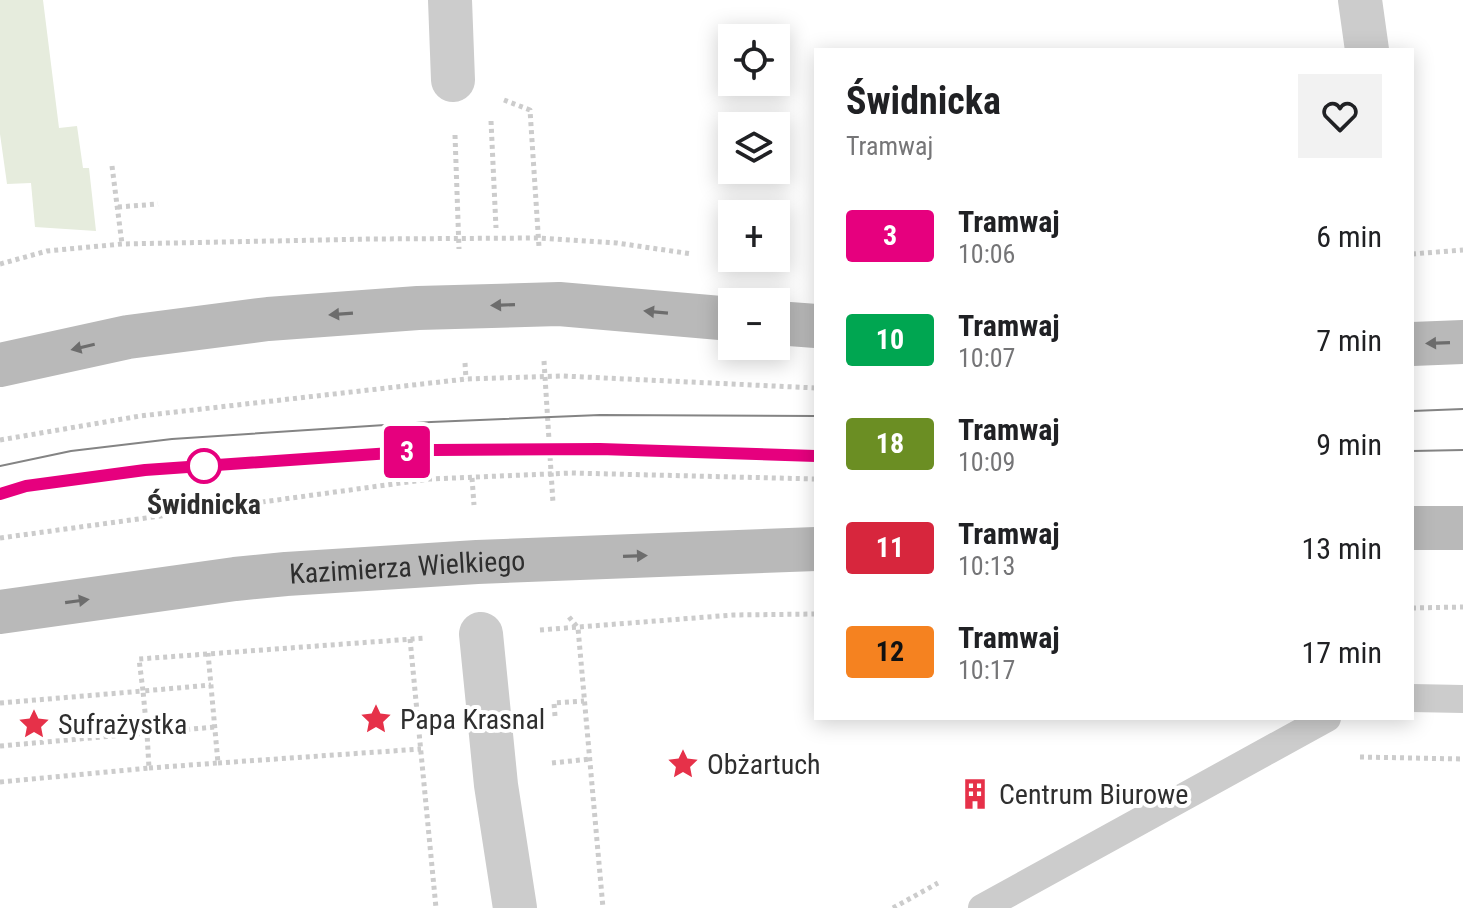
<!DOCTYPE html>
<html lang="pl">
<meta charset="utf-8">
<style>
:root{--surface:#fff;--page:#f2f2f2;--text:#202124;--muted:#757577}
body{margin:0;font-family:"Roboto Condensed",sans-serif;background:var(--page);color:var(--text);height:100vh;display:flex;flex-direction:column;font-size:30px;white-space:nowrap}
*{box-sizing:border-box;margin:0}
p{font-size:26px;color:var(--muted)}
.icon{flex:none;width:44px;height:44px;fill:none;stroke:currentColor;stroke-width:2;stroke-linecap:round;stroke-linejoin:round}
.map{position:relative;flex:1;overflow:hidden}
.side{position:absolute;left:814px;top:48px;width:600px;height:672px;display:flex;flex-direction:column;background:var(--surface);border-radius:0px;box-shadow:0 4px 20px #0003}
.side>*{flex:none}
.badge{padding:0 16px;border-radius:6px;font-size:28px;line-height:52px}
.tools{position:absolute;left:718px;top:24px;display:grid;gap:16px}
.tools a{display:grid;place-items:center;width:72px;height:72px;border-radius:0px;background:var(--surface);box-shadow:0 4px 20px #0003;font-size:40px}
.map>.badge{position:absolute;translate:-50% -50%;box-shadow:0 0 0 4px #fff}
.round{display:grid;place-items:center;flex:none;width:84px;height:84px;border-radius:0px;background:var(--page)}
.summary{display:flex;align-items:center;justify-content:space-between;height:136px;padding:0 32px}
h1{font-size:38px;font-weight:700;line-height:60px}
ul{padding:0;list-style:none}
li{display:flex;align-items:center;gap:24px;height:104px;padding:0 32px}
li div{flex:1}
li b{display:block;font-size:30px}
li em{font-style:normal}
li .badge{min-width:88px;font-weight:700;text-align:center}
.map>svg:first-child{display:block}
</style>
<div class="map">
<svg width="1463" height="908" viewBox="0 0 1463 908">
<rect width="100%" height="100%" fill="#fff"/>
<path fill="#e6ecdd" d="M 0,0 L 43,0 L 59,128 L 77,126 L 83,168 L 89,168 L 96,231 L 35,227 L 31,183 L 7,184 L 0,134 Z"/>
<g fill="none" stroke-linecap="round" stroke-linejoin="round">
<g stroke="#ccc" stroke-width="5" stroke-dasharray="4 4" stroke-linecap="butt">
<path d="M 504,100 L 530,110 L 539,247"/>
<path d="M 491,121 L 496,228"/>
<path d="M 455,135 L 459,249"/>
<path d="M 112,166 L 122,244"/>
<path d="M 118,207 L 158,204"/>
<path d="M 1412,254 L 1463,250"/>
<path d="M 0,264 L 47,251 L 122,244 L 372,239 L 538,238 L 617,243 L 692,254"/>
<path d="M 544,361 L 553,503"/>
<path d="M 465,363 L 466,379"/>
<path d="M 0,440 L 140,416 L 466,379 L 563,376 L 816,388"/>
<path d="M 472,478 L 474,505"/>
<path d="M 0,538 L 430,479 L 571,473 L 816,479"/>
<path d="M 1412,608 L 1463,607"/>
<path d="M 569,617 L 578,628 L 603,908"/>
<path d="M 540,630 L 733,615 L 816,614"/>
<path d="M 410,639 L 436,908"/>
<path d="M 0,703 L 143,691 L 139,659 L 426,638"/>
<path d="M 555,716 L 554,703 L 584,701"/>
<path d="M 0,746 L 147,733 L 143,691 L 211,685"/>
<path d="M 1360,757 L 1463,759"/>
<path d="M 218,763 L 421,749"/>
<path d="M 552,763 L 590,759"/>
<path d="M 149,768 L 218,763 L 208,653"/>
<path d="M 0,782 L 149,768 L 147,733 L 215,727"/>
<path d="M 893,908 L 938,883"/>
</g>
<g stroke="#ccc" stroke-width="28">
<path d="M 1412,698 L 1463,699"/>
<path d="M 982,908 L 1327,718"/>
</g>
<g stroke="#ccc" stroke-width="44">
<path d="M 450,0 L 453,80"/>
<path d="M 1360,0 L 1367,50"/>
<path d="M 481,634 L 496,785 L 515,908"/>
</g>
<g stroke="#b9b9b9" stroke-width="44">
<path d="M 776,323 L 816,326"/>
<path d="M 1412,344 L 1463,342"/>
<path d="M 0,365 L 128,337 L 268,319 L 418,308 L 559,304 L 732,319"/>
<path d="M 1412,528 L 1463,528"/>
<path id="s1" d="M 0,612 L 235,579 L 286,574 L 477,562 L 816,549"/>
</g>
<g stroke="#848484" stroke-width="2">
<path d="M 1412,411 L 1463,409"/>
<path d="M 1412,451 L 1463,450"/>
<path d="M 0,466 L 71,451 L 172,439 L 431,422 L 600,415 L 816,416"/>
<path d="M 0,493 L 26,486 L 145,470 L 434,450 L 550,448 L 816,456"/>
</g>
</g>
<defs><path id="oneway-solid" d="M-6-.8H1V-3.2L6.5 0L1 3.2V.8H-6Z" transform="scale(2)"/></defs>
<g fill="#6d6d6d">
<use href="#oneway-solid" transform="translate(503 305) rotate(178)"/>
<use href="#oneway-solid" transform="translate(656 312) rotate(-175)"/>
<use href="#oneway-solid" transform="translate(341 314) rotate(176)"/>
<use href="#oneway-solid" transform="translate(1438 343) rotate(178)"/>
<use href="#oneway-solid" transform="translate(83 347) rotate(167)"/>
<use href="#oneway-solid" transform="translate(635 556) rotate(-2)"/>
<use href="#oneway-solid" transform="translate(77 601) rotate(-8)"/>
</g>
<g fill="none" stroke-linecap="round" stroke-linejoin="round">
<defs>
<path id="line" d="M 0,494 L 26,486 L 145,470 L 434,450 L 600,449 L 816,456"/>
</defs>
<use href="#line" stroke="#fff" stroke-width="18"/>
<use href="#line" stroke="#e6007e" stroke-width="12"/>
</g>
<defs>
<symbol id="sight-bare" viewBox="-9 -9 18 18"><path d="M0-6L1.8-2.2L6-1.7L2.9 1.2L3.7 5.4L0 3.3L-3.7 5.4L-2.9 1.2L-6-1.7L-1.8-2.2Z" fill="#e63149" stroke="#fff" stroke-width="2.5" paint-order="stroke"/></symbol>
<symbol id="building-bare" viewBox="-9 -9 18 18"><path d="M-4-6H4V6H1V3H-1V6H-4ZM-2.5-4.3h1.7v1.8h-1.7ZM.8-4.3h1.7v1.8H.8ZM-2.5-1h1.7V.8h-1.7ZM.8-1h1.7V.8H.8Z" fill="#e63149" stroke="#fff" stroke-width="2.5" paint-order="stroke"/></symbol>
</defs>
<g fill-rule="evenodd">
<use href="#sight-bare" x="354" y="697" width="44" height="44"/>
<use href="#sight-bare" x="12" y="702" width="44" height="44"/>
<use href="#sight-bare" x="661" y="742" width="44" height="44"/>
<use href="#building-bare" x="953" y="772" width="44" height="44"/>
</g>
<circle fill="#fff" stroke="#e6007e" stroke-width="4" cx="204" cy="466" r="16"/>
<g text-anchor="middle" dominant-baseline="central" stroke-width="8" stroke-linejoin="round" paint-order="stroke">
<g font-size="28" font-weight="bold" fill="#2f2f2f" stroke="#fff">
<text x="204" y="504">Świdnicka</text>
</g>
<g font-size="28" fill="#2f2f2f" stroke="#fff">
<text stroke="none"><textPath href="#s1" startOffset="410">Kazimierza Wielkiego</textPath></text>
</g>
<g font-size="28" fill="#2f2f2f" stroke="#fff" text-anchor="start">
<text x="400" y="719">Papa Krasnal</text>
<text x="58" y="724">Sufrażystka</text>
<text x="707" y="764">Obżartuch</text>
<text x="999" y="794">Centrum Biurowe</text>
</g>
</g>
</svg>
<div class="tools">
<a><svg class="icon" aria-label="locate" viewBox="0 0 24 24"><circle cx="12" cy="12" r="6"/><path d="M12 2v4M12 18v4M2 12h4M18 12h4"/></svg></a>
<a><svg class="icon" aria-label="layers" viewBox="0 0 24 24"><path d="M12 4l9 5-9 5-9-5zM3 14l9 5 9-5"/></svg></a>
<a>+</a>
<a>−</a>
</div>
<b class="badge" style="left:407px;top:452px;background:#e6007e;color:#fff">3</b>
<section class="side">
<div class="summary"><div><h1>Świdnicka</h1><p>Tramwaj</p></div><a class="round"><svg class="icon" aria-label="heart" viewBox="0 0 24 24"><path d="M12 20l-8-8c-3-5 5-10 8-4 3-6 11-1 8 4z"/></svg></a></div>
<ul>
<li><span class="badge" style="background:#e6007e;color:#fff">3</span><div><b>Tramwaj</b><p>10:06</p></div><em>6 min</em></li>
<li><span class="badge" style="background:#00a651;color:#fff">10</span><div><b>Tramwaj</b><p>10:07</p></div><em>7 min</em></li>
<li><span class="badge" style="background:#6b8e23;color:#fff">18</span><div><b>Tramwaj</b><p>10:09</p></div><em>9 min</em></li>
<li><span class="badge" style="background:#d7263d;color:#fff">11</span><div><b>Tramwaj</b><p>10:13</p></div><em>13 min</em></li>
<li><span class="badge" style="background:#f58220;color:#111">12</span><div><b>Tramwaj</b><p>10:17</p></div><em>17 min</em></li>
</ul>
</section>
</div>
